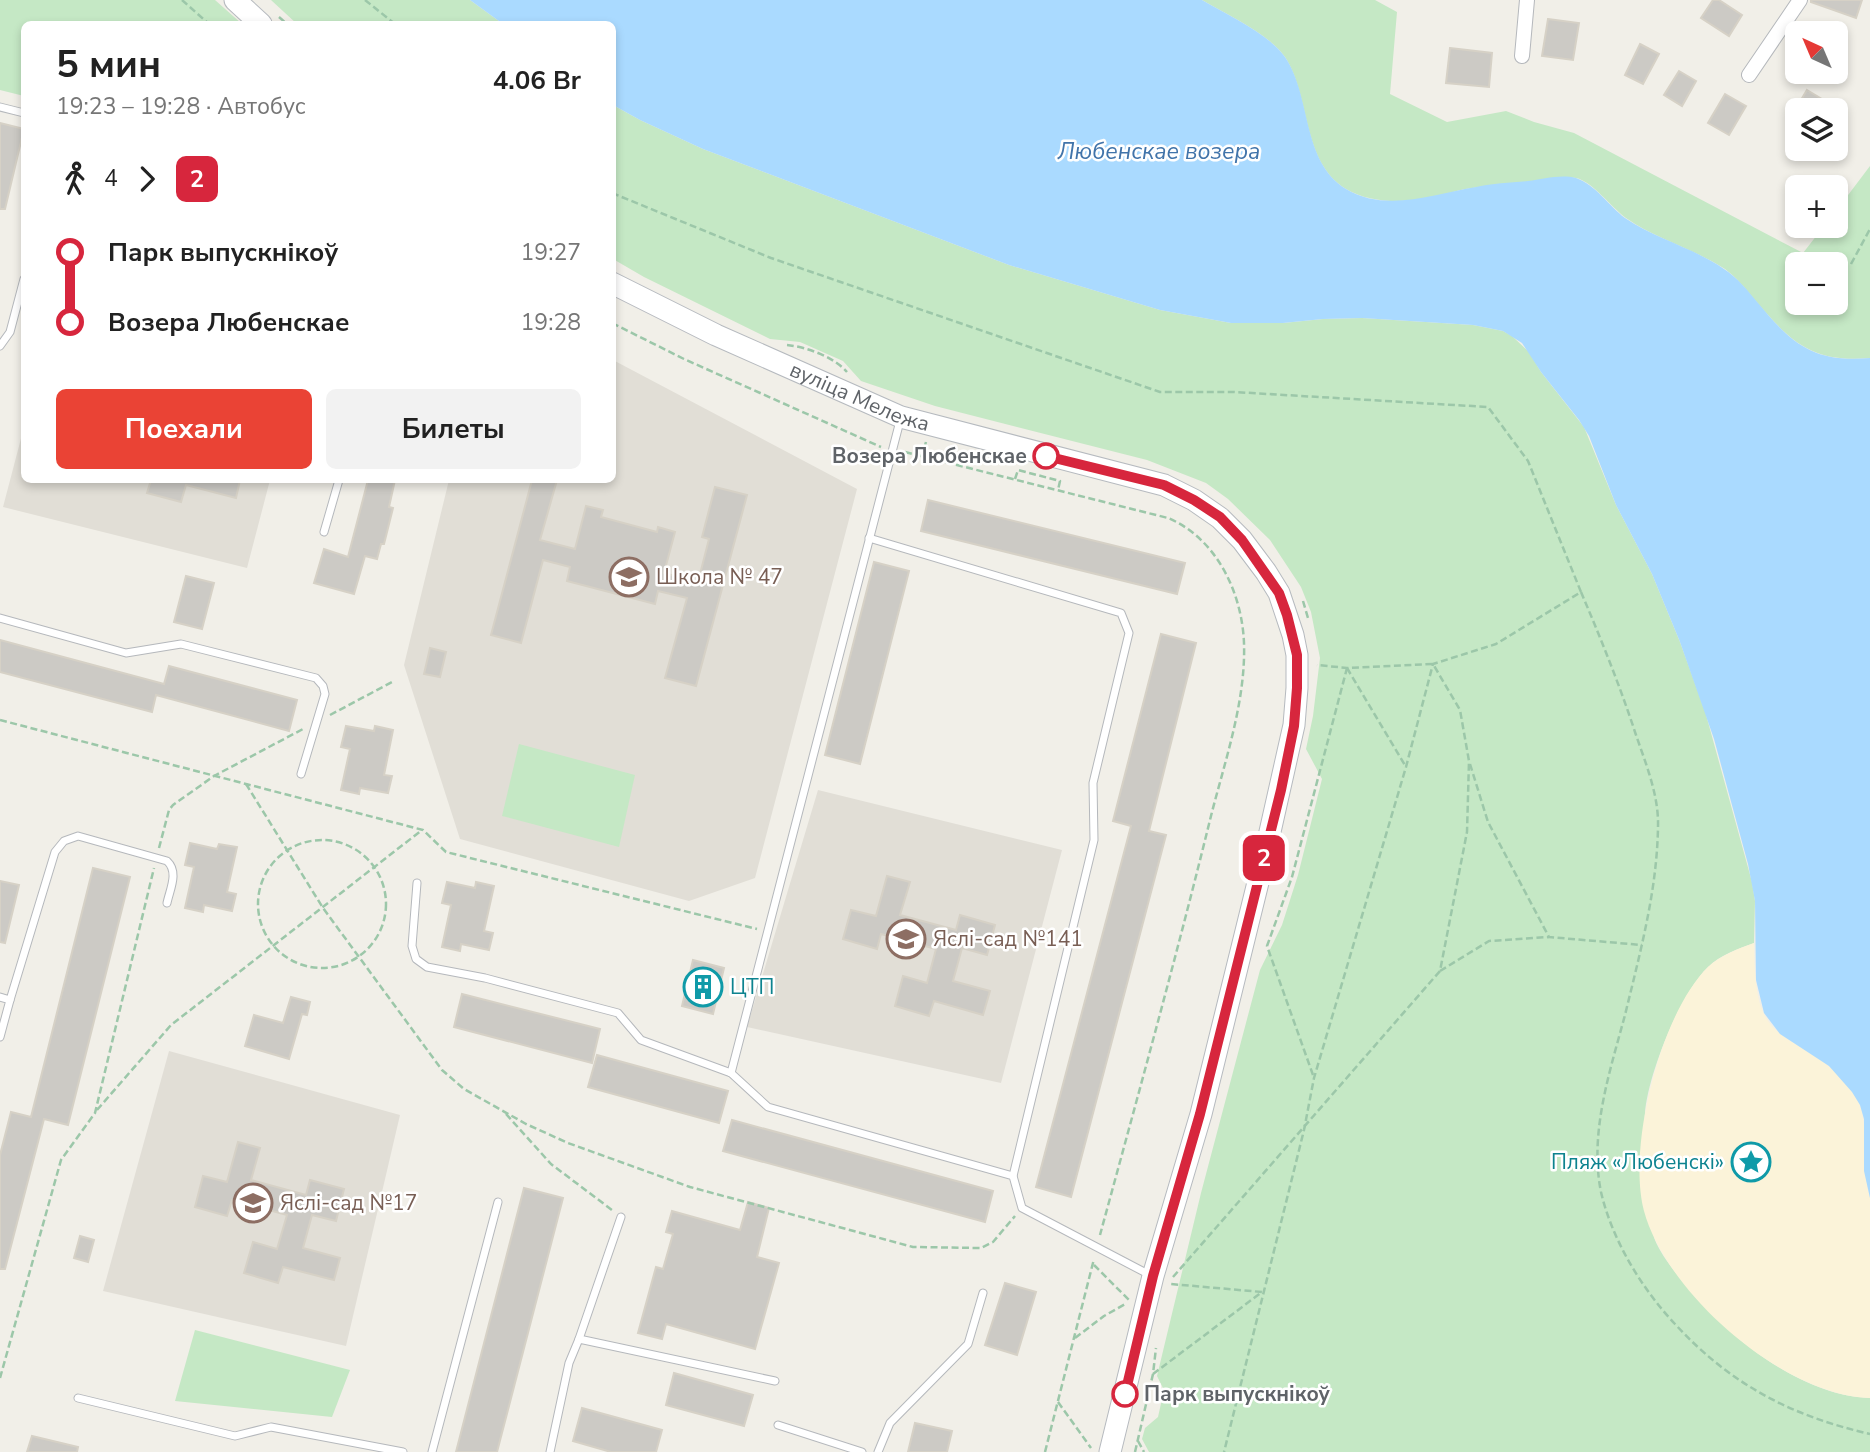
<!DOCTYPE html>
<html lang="ru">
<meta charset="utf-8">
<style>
:root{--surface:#fff;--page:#f2f2f2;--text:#222;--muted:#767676;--accent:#ea4335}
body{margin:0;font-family:"Nunito Sans",sans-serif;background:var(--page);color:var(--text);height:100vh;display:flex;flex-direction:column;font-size:26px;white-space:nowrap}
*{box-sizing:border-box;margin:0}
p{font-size:23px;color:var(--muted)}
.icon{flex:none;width:38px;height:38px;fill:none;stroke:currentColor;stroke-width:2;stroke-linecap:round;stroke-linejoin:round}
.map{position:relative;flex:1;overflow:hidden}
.panel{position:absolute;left:21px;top:21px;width:595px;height:462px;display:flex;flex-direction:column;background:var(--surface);border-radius:10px;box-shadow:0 4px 10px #0003}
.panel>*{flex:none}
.badge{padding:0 14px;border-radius:10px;font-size:24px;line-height:46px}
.needle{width:46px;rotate:316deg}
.tools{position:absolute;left:1785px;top:21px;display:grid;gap:14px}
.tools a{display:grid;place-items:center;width:63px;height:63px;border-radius:10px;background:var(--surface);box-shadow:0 4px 10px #0003;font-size:35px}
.map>.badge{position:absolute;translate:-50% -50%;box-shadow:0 0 0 4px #fff}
.legs{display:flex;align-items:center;gap:10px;height:77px;padding:0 35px;font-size:23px}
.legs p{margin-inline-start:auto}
.summary{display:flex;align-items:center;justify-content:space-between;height:119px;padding:0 35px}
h1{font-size:38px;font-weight:700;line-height:52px}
.primary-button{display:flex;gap:14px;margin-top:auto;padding:14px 35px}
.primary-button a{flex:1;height:80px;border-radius:10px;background:var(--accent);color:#fff;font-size:28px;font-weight:700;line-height:80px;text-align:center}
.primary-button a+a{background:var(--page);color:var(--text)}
ul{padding:0 35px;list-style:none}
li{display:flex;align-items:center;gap:24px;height:70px;font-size:26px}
li i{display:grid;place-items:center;width:10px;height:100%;margin:0 9px;background:currentColor}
li i::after{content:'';width:18px;height:18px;margin:-9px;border:5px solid;border-radius:50%;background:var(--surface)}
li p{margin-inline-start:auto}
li:first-child i{background:linear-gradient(#0000 50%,currentColor 0)}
li:last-child i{background:linear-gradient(currentColor 50%,#0000 0)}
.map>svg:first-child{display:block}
</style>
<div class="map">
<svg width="1870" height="1452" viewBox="0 0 1870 1452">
<rect width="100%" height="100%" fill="#f1efe8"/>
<g fill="#e1ded6">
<path d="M 613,360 L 857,489 L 755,878 L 689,901 L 460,839 L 404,665 L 449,480 L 612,480 Z"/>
<path d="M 24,427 L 24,480 L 270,480 L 247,568 L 3,507 Z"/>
<path d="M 818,790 L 1062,850 L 1001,1083 L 747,1027 Z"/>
<path d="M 169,1051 L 400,1115 L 346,1346 L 103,1291 Z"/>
</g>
<g fill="#c5e8c5" fill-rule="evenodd">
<path d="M 0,0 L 215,0 L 242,24 L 24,24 L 24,96 L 0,90 Z"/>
<path d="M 271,0 L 470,0 L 503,24 L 297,24 Z"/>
<path d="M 1202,0 L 1375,0 L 1397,12 L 1390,94 L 1447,122 L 1506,111 L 1534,122 L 1574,133 L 1803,253 L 1824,226 L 1836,226 L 1836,211 L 1870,166 L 1870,358 C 1811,363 1790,341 1754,299 C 1745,288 1736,277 1725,269 C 1694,249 1656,239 1626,218 C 1612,208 1592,181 1576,178 C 1565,177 1550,181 1539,182 C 1515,184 1489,185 1465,189 C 1455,191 1445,195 1434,197 C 1407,203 1371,204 1346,189 C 1301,161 1311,97 1285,57 C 1268,33 1227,15 1202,0 ZM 1797,264 L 1836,264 L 1836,303 L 1797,303 Z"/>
<path d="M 613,105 L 640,120 L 703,149 L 1009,265 L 1160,310 L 1231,323 L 1283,323 L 1323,319 L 1362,318 L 1473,325 L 1503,331 L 1512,336 L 1529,352 L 1541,372 L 1584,427 L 1616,505 L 1652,574 L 1680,642 L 1705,711 L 1752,882 L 1755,901 L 1754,943 C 1738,949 1720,955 1708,967 C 1680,994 1648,1074 1645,1113 C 1643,1134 1649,1160 1651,1182 C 1652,1198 1650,1225 1655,1240 C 1661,1255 1675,1272 1685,1284 C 1727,1336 1800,1396 1870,1398 L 1870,1452 L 1149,1452 L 1142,1439 L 1145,1428 L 1158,1417 L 1164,1390 L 1157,1376 L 1201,1193 L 1260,970 L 1282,925 L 1298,875 L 1322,779 L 1306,749 L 1313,716 L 1320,658 L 1311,612 L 1301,587 L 1270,540 L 1228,499 L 1206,483 L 1147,460 L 935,406 L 861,381 L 843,361 L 800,342 L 770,339 L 644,277 L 613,259 Z"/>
<path d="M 519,744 L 635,775 L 619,847 L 502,816 Z"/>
<path d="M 195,1330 L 350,1370 L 332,1417 L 175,1401 Z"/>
</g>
<path fill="#fbf3d9" d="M 1754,943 C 1755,966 1754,991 1763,1012 C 1773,1035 1796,1043 1815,1056 C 1832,1067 1850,1085 1859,1103 C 1870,1131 1861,1168 1870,1198 L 1870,1398 C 1784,1396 1666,1293 1644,1211 C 1627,1148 1660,1014 1708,967 C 1721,955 1738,949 1754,943 Z"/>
<path fill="#aadaff" d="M 470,0 L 1202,0 C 1227,15 1268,33 1285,57 C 1312,97 1301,161 1346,189 C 1386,213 1434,194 1476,187 C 1493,183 1511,183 1528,181 C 1543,179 1561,174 1576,178 C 1596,185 1609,206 1625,218 C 1656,239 1694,248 1724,269 C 1738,278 1748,291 1758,303 C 1792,344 1814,363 1870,358 L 1870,1198 L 1864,1171 L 1864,1119 L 1860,1105 L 1852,1092 L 1829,1066 L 1780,1034 L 1764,1013 L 1756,980 L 1755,901 L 1748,864 L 1714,739 L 1680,642 L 1652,574 L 1616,505 L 1589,436 L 1579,420 L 1541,372 L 1522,343 L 1503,331 L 1473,325 L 1362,318 L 1323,319 L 1283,323 L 1231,323 L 1160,310 L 1009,265 L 703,149 L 640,120 L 613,105 L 612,24 L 503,24 Z"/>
<g fill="#cccac5" stroke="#d6d1c6" stroke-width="2">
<path d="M 1713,0 L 1719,0 L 1742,15 L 1729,36 L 1701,18 Z"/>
<path d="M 1811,0 L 1862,0 L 1856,18 L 1811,2 Z"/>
<path d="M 1548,19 L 1579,23 L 1573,60 L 1542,56 Z"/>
<path d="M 1640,44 L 1659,54 L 1643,84 L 1625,75 Z"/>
<path d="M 1450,48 L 1492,53 L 1489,87 L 1446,83 Z"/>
<path d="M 1679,71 L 1696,81 L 1682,106 L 1664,95 Z"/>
<path d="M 1807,90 L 1840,110 L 1795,110 Z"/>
<path d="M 1725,94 L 1746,106 L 1729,135 L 1708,123 Z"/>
<path d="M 0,123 L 24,129 L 5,209 L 0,209 Z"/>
<path d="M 151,480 L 240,480 L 236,498 L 186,485 L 181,502 L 147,493 Z"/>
<path d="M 368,480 L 395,480 L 389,507 L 393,508 L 384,544 L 381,544 L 377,559 L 365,556 L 354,594 L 314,583 L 324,549 L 348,557 Z"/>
<path d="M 532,480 L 557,480 L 540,540 L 575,549 L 586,506 L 603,510 L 601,517 L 657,532 L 658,527 L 675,532 L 664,573 L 698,582 L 709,539 L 702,537 L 715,487 L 747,495 L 696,686 L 665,678 L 687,598 L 658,591 L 655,604 L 567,581 L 570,567 L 543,560 L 521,643 L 491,635 Z"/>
<path d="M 928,500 L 1185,563 L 1177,594 L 921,531 Z"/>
<path d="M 874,562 L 909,571 L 860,764 L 825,755 Z"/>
<path d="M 186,576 L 214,583 L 202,629 L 174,622 Z"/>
<path d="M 1161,634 L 1196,643 L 1149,831 L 1166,835 L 1071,1197 L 1036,1187 L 1131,826 L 1113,821 Z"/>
<path d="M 0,640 L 164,684 L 169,666 L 297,700 L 289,731 L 156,695 L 152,712 L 0,672 Z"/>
<path d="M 430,648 L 446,652 L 440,677 L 424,674 Z"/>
<path d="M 346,726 L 374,731 L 375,726 L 393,730 L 384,775 L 392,776 L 388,793 L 360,788 L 359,794 L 341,790 L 350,749 L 341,747 Z"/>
<path d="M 190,843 L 217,849 L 219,844 L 237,847 L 227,892 L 236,894 L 232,911 L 204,905 L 203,912 L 185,908 L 194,867 L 185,865 Z"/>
<path d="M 93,868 L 130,877 L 68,1125 L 44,1119 L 5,1269 L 0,1269 L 0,1155 L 11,1112 L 31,1117 Z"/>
<path d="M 887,876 L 910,882 L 900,915 L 956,930 L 960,915 L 995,925 L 987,955 L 962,948 L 953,981 L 990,991 L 983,1015 L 934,1001 L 929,1016 L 895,1006 L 903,976 L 927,983 L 936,949 L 881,934 L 877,949 L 843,939 L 851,910 L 876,916 Z"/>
<path d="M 0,881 L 19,885 L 5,943 L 0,942 Z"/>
<path d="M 447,882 L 475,888 L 476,882 L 494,886 L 484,931 L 493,933 L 489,950 L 461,944 L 460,951 L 442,947 L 451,905 L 442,903 Z"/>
<path d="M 693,960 L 724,968 L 713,1014 L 682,1006 Z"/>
<path d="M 462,994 L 600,1029 L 592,1063 L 454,1027 Z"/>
<path d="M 291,997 L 310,1002 L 307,1015 L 302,1014 L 289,1059 L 245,1046 L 254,1015 L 283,1023 Z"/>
<path d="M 597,1055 L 728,1091 L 719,1123 L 588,1087 Z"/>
<path d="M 732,1120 L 993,1191 L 985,1222 L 723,1151 Z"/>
<path d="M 238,1142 L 260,1148 L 251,1180 L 306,1195 L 310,1180 L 344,1189 L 336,1221 L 312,1215 L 303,1248 L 340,1258 L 334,1280 L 283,1267 L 278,1283 L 244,1273 L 253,1242 L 277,1249 L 287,1215 L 232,1200 L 227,1216 L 195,1207 L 203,1176 L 227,1182 Z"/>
<path d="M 524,1188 L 563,1198 L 497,1452 L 456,1452 Z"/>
<path d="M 748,1202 L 769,1208 L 757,1257 L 779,1263 L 755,1349 L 666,1324 L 662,1339 L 638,1333 L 656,1267 L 663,1269 L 673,1234 L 666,1232 L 672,1211 L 740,1230 Z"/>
<path d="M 80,1236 L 94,1240 L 88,1262 L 74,1258 Z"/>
<path d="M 1005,1283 L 1036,1292 L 1017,1355 L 985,1345 Z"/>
<path d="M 674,1373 L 753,1395 L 744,1426 L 666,1405 Z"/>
<path d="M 582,1408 L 662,1430 L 656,1452 L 611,1452 L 573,1441 Z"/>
<path d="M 915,1423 L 952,1431 L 947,1452 L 908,1452 Z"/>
<path d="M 32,1436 L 78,1447 L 77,1452 L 27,1452 Z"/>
</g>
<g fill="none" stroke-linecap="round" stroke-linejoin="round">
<defs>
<g id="service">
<path d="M 0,107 L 24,113"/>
<path d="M 0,346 L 10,332 L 24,279"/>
<path d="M 324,532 L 339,480"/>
<path d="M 869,538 L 1121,613 L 1129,633 L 1093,783 L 1094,840 L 1013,1176"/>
<path d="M 0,618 L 126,653 L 181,644 L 316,678 L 323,686 L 325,694 L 301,774"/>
<path d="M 417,883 L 412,946 L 416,959 L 427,967 L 485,978 L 618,1013 L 641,1040 L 731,1073 L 768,1107 L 1013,1176 L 1022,1208 L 1150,1275"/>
<path d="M 0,997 L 10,1000 L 0,1037"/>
<path d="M 10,1000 L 55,852 L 64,841 L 78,836 L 167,861 C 179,872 170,889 167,903"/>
<path d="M 731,1073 L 900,421"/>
<path d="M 579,1339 L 621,1217"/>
<path d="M 78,1398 L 235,1436 L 271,1427 L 403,1452"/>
<path d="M 778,1425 L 862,1452"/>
<path d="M 432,1452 L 498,1202"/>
<path d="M 550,1452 L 569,1363 L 579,1339 L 775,1381"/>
<path d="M 878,1452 L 890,1423 L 968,1344 L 983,1293"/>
</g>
<g id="minor">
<path d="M 1522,56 L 1527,0"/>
<path d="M 1749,75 L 1800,0"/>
</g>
<g id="secondary">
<path d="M 235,0 L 261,24"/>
<path id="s1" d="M 612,283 L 716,335 L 901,417 L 1164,485 L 1194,500 L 1220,518 L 1242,540 L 1266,572 L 1279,593 L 1293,635 L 1297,655 L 1297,688 L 1294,725 L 1265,854 L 1201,1114 L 1153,1276 L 1110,1452"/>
</g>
</defs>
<use href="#service" stroke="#b5b8bc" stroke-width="9"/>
<use href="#minor" stroke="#b5b8bc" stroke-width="16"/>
<use href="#secondary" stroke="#b6babf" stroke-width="23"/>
<g stroke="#9cc7a9" stroke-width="2.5" stroke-dasharray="7 3.5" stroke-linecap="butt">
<path d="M 182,0 L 209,24"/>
<path d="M 365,0 L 395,24"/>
<path d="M 279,17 L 287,24"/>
<path d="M 612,193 L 771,258 L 1160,392 L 1234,392 L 1488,407 L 1528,461 L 1581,592 L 1496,644 L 1433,664 L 1406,767 L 1314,1078 L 1304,1130 L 1224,1452"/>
<path d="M 1851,264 L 1870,229"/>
<path d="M 612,323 L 684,359 L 881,447"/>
<path d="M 787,345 C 807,347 834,357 847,372"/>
<path d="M 905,452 L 1168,518 C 1216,538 1242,592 1244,643 C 1246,704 1223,766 1209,824 C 1175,962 1137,1099 1100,1235"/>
<path d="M 922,455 L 926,442"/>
<path d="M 1015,479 L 1018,470 L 1060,481 L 1058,490"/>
<path d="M 1581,592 C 1601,639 1620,686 1636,735 C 1646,764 1659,796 1658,827 C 1657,891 1640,953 1625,1015 C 1610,1071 1589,1133 1601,1192 C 1612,1240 1642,1289 1675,1324 C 1730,1384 1791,1416 1870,1434"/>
<path d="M 1303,601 L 1308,618"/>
<path d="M 1347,668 L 1406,767"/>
<path d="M 330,715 L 394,681"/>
<path d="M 0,720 L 423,830 L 446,852 L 757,929"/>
<path d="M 1470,764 L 1488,822 L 1549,937 L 1642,945"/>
<path d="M 246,784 L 323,908 L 442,1070 L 464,1089 L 526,1124 L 568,1143 L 690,1187 L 913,1247 L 981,1248 L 993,1242 L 1015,1216"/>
<circle cx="322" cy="904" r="64"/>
<path d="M 159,848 L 169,810 L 173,805 L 214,776 L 303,729"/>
<path d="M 1440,971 L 1489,941 L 1549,937"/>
<path d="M 1313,1075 L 1267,946 L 1292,877 L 1347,668"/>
<path d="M 97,1110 L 171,1025 L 422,830"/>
<path d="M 506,1114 L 551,1164 L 612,1210"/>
<path d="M 1094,1265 L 1129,1300"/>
<path d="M 1173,1277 L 1440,971 L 1467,832 L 1469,761 L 1460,710 L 1433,664 L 1347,668 L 1317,665"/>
<path d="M 1075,1338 L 1104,1316 L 1127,1303"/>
<path d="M 1153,1374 L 1262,1292 L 1171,1284"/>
<path d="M 0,1378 L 61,1160 L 95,1113 L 154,868"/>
<path d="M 1058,1402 L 1091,1448"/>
<path d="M 1138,1441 L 1144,1452"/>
<path d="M 1045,1452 L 1094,1259"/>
<path d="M 1135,1452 L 1153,1374 L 1156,1348"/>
</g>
<use href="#service" stroke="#fff" stroke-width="7"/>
<use href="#minor" stroke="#fff" stroke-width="14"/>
<use href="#secondary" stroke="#fff" stroke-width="21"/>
</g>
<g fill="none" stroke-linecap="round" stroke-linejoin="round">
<defs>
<path id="line-1" d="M 1046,456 L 1164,485 L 1194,500 L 1220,517 L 1242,540 L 1279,593 L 1287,615 L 1297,655 L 1297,688 L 1294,726 L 1281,790 L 1200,1114 L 1153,1276 L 1125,1394"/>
</defs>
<use href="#line-1" stroke="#fff" stroke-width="16"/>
<use href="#line-1" stroke="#d7263d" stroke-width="10"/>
</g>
<defs>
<symbol id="school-ring" viewBox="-11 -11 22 22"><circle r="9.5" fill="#fff" stroke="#8d6e63" stroke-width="1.5"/><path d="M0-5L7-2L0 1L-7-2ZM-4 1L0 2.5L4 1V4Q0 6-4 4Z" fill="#8d6e63"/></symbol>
<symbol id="building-ring" viewBox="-11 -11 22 22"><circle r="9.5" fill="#fff" stroke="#0f9aa8" stroke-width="1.5"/><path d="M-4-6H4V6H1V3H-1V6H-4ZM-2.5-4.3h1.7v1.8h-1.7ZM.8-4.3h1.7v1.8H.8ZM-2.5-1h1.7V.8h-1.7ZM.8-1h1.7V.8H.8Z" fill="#0f9aa8"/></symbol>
<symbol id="sight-ring" viewBox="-11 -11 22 22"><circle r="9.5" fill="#fff" stroke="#0f9aa8" stroke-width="1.5"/><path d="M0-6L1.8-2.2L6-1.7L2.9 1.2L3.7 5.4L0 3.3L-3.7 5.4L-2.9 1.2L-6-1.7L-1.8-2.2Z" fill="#0f9aa8"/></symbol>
</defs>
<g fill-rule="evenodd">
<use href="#school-ring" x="607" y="555" width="44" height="44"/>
<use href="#school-ring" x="884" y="917" width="44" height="44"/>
<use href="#building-ring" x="681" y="965" width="44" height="44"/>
<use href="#sight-ring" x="1729" y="1140" width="44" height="44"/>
<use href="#school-ring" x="231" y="1181" width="44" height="44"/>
</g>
<g fill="#fff" stroke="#d7263d" stroke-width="3.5">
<circle cx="1046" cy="456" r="12"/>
<circle cx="1125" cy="1394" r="12"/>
</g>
<g text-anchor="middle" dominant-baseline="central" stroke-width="5" stroke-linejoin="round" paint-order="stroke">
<g font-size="21" fill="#5f6368" stroke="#fff">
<text stroke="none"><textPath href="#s1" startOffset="273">вуліца Мележа</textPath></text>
</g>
<g font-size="21" font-weight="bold" fill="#5f6368" stroke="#fff" text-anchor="end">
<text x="1027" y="456">Возера Любенскае</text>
<text x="1144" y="1394" text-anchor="start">Парк выпускнікоў</text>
</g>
<g font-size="21" fill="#785e54" stroke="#fff" text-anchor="start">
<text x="656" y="577">Школа № 47</text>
<text x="933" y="939">Яслі-сад №141</text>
<text x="280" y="1203">Яслі-сад №17</text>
</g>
<g font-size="21" fill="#0d838f" stroke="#fff" text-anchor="start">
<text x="730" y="987">ЦТП</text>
<text x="1724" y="1162" text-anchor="end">Пляж «Любенскі»</text>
</g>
<g font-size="23" font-style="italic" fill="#4174aa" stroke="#fff">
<text x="1159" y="151">Любенскае возера</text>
</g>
</g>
</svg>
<div class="tools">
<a><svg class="needle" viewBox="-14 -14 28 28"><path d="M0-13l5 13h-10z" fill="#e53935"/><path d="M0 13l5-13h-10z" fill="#767676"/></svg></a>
<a><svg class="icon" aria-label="layers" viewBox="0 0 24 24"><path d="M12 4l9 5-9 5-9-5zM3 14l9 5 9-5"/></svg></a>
<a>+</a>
<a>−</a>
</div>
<b class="badge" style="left:1264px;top:858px;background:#d7263d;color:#fff">2</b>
<section class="panel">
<div class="summary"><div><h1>5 мин</h1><p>19:23 – 19:28 · Автобус</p></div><b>4.06 Br</b></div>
<div class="legs"><svg class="icon" aria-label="walk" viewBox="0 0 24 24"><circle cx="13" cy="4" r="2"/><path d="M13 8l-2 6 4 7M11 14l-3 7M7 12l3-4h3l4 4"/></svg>4<svg class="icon" aria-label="forward" viewBox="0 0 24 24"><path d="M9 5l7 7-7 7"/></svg><b class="badge" style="background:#d7263d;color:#fff">2</b></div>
<ul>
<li><i style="color:#d7263d"></i><b>Парк выпускнікоў</b><p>19:27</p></li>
<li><i style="color:#d7263d"></i><b>Возера Любенскае</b><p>19:28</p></li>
</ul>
<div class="primary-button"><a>Поехали</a><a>Билеты</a></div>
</section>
</div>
